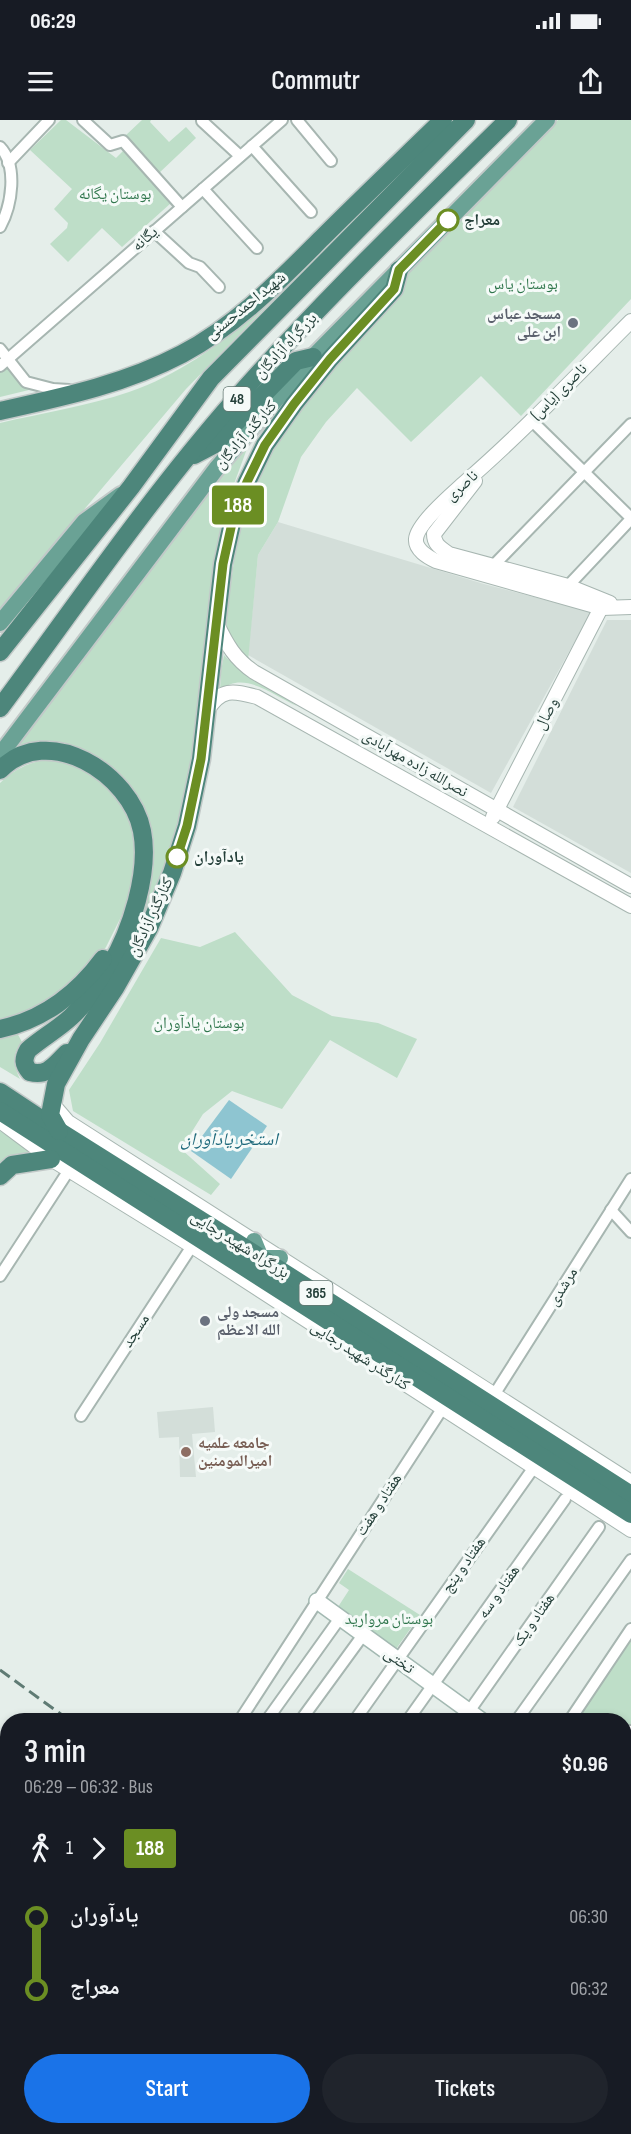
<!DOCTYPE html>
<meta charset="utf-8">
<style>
:root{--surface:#171b24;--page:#20242c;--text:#f1f3f6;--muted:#9ea1a6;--accent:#1a73e8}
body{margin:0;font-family:"Sofia Sans Condensed","Noto Naskh Arabic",sans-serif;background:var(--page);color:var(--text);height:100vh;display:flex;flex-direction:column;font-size:22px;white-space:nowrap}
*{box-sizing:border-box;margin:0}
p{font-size:20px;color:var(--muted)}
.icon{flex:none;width:33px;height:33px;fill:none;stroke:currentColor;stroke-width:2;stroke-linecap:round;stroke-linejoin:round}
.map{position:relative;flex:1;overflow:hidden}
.drawer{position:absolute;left:0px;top:1593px;width:632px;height:422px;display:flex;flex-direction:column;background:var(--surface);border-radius:24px 24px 0 0;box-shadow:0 3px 9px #0003}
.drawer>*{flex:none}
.badge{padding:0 12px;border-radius:4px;font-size:21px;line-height:39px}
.map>.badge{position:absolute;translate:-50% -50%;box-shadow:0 0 0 3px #fff}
.legs{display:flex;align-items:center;gap:9px;height:66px;padding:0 24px;font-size:20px}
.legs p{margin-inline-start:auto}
.head{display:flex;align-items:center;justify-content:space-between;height:102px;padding:0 24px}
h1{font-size:33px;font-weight:600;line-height:45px}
.cta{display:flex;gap:12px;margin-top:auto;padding:12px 24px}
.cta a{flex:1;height:69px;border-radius:36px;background:var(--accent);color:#fff;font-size:24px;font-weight:600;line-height:69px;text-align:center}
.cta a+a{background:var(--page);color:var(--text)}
ul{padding:0 24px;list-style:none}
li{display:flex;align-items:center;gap:21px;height:72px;font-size:22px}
li i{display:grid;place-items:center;width:9px;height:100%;margin:0 8px;background:currentColor}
li i::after{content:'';width:15px;height:15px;margin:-8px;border:4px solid;border-radius:50%;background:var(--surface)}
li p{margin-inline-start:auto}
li:first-child i{background:linear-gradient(#0000 50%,currentColor 0)}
li:last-child i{background:linear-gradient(currentColor 50%,#0000 0)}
.status{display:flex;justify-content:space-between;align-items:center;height:42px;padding:0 30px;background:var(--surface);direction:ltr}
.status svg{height:16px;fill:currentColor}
header{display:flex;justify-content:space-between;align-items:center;height:78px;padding:0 24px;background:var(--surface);font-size:27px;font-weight:600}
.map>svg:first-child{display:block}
</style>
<div class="status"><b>06:29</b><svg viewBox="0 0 49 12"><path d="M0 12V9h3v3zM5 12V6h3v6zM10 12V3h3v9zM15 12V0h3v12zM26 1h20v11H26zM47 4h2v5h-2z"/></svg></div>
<header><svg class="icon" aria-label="menu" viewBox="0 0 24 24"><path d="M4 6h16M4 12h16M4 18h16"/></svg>Commutr<svg class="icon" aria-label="share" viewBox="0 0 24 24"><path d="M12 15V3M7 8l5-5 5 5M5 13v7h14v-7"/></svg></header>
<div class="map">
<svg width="631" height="2014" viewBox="0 0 631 2014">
<rect width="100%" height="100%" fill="#e5eeea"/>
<g fill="#d3ded9">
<path d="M 278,402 L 484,464 L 591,492 L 491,673 L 248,535 L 258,435 Z"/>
<path d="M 607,500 L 631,500 L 631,753 L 513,687 Z"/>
<path d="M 213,1287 L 215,1312 L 192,1314 L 196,1357 L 180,1357 L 179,1317 L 159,1318 L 157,1292 Z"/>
<path d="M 0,1733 L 8,1739 L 8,2007 L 298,2007 L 308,2014 L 0,2014 Z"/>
</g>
<g fill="#bedec8">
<path d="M 61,0 L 66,0 L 116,38 L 124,30 L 171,83 L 122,127 L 102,108 L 68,142 L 50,124 L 67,108 L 68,103 L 54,89 L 72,69 L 30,30 Z"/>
<path d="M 142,0 L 151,0 L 150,2 L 169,22 L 186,7 L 196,18 L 158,54 L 124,17 Z"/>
<path d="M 558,0 L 631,0 L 631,179 L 521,296 L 481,256 L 411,322 L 357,268 L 326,302 L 301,337 L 278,402 L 258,435 L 248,541 L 228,520 L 226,498 L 239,406 L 247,383 L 273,322 L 401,160 Z"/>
<path d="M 274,179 L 186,269 L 0,489 L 0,303 C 42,293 88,286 129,272 C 185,253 229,217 274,179 Z"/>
<path d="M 7,246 L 22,264 L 33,269 L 0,277 L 0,252 Z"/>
<path d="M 252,315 L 234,364 L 216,435 L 189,671 L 182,701 L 149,791 L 112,856 L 150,747 L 109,648 L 12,630 L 205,373 Z"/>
<path d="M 224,535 L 228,539 L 297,586 C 274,576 243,549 220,571 L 221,551 Z"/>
<path d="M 53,639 L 66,640 L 113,667 L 133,703 L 137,743 L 126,787 L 106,827 L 93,845 L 52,883 L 0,903 L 0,663 C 16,648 31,641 53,639 Z"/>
<path d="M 235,812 L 292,875 L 332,896 L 378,903 L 417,919 L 397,958 L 330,920 L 282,989 L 232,971 L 203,994 L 181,1029 L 220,1064 L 211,1075 L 73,991 L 69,970 L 100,923 L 161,818 L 200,827 Z"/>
<path d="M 16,911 L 22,922 C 11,934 14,946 20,959 L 0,947 L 0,914 Z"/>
<path d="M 0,1011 L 35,1034 L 0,1047 Z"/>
<path d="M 348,1449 L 420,1495 L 396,1529 L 338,1487 L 349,1470 L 339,1463 Z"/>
<path d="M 631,1517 L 631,1712 L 624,1722 L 624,1600 L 572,1600 Z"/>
<path d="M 631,1807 L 631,1894 L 624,1904 L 624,1817 Z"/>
</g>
<path fill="#8ec5d1" d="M 229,980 L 267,1006 L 231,1059 L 191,1031 Z"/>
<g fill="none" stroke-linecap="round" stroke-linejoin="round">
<defs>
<g id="minor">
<path d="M 83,0 L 110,25 L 123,21 L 182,87"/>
<path d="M 297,0 L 331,41"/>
<path d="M 202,1 L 240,36"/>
<path d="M 252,26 L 311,92"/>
<path d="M 0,27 C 18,46 12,85 0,107"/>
<path d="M 8,43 L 49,0"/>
<path d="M 203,69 L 257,128"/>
<path d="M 154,111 L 189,143 L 200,147 L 219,167"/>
<path d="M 0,229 L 26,262 L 53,269 L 69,270"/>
<path d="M 0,246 L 282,0"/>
<path d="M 531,300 L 631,398"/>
<path d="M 494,445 L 631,304"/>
<path d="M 568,466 L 631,399"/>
<path d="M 611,1090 L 631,1112"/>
<path d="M 0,1156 L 69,1050"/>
<path d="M 494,1275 L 631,1059"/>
<path d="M 81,1296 L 192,1126"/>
<path d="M 240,1600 L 442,1289"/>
<path d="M 267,1600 L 340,1498"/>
<path d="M 301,1600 L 363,1515"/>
<path d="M 355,1600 L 532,1350"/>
<path d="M 408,1600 L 565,1379"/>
<path d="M 463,1600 L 599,1407"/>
<path d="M 517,1600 L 631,1440"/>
<path d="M 570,1600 L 631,1509"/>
<path d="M 624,1621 L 631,1611"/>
<path d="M 624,1636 L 631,1626"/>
<path d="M 624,1732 L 631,1722"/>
<path d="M 624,1809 L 631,1799"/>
<path d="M 624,1912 L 631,1902"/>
<path d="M 625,1958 L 631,1950"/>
</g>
<g id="tertiary">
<path d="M 631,201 C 576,256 522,313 463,364 C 452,374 417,404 416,419 C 415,430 428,437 436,441 L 602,488 L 631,487"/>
<path d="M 475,361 L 434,414 C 434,425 441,428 449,434 L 568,466 L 610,483"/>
<path d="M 217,504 C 227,525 235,539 254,552 L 631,766"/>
<path d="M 207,591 C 221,567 234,571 257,577 L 631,786"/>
<path d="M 493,697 L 604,482"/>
<path d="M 52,979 L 56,988 L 68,1002 L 631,1362"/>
<path d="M 0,1001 L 51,1039 L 192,1126 L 631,1410"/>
</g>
<g id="secondary">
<path d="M 317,1481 L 481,1600"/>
<path d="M 624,1705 L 631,1710"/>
</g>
<g id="primary">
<path d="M 0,503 L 84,402 L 121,375"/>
<path d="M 0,635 L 216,349 L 313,237 L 547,0"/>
<path d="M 254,1121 L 261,1138 L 280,1138"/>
</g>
<g id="trunk">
<path d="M 0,291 C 63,277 125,264 182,234 C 237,205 279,161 322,118 C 362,78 403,39 443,0"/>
<path d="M 194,335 L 215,324 L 296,241 L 313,237"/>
<path d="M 0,532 L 131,367 L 211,258 L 466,0"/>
<path d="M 0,588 C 77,484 150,377 235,280 C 321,182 415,92 508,0"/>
<path d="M 0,650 C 48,601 131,654 142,711 C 150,752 131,811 110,846 C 100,865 87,882 71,897 C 58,909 42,918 28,930 C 23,939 23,944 30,952 C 48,957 55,944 67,933"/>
<path d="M 0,909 C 42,900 77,874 103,839"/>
<path d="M 0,972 L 59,1011 L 261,1138 L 631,1375"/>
<path d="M 0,991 L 631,1394"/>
<path d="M 59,1011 L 50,995 L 56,964 L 81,919 L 115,868 L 149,808 L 172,753 L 187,706 L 201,639 L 223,444 L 234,394 L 247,362 L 265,325 L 294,284 L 330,239 L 394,169 L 399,150"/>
<path d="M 0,1056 L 12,1045 L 51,1039"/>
</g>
</defs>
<use href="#minor" stroke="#a7b6b1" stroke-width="14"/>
<use href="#tertiary" stroke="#a7b6b1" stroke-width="16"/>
<use href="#secondary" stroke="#a3b9b2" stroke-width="18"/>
<use href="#primary" stroke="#c2c9c8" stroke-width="20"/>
<use href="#trunk" stroke="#c2c9c8" stroke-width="21"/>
<use href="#minor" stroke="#fff" stroke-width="10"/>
<use href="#tertiary" stroke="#fff" stroke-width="14"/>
<use href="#secondary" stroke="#fff" stroke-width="15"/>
<use href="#primary" stroke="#6aa295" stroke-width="16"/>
<use href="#trunk" stroke="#4d867b" stroke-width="18"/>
<g stroke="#5f7b74" stroke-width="3" stroke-dasharray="12 6" stroke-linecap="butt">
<path d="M 0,1550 L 69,1600"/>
<path d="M 0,1617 L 8,1622"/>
<path d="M 0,1674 L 8,1685"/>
<path d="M 624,2004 L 631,2009"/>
<path d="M 373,2007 L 385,2014"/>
<path d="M 547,2007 L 556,2014"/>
</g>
</g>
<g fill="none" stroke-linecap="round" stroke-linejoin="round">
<defs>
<path id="line-1" d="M 177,737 L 187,706 L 201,639 L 223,444 L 234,394 L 247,362 L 265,325 L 294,284 L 330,239 L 394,169 L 399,150 L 448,100"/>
</defs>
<use href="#line-1" stroke="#fff" stroke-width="14"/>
<use href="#line-1" stroke="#6b8e23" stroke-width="9"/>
</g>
<g fill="#fff" stroke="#6b8e23" stroke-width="3">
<circle cx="448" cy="100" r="10"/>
<circle cx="177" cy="737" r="10"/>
</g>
<g fill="#6b7280" stroke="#f5faf8" stroke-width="2">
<circle cx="573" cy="203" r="6"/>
<circle cx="205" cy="1201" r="6"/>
</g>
<circle fill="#8d6e63" stroke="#f5faf8" stroke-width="2" cx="186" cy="1332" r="6"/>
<g text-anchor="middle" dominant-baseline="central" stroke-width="6" stroke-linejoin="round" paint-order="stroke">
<g fill="#f5faf8" stroke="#637772" stroke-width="1.5">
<rect x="223.5" y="267" width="27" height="24" rx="4.5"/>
<rect x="299.5" y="1161" width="33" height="24" rx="4.5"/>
</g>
<g font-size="15" font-weight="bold" fill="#243f39">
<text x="237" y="279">48</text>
<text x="316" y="1173">365</text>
</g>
<g font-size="16" fill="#2f764c" stroke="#f5faf8">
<text x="115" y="74">بوستان یگانه</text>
<text x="523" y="164">بوستان یاس</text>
<text x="199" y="903">بوستان یادآوران</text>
<text x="389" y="1499">بوستان مروارید</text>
</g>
<g font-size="16" font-weight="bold" fill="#243f39" stroke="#f5faf8" text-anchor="start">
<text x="464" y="100">معراج</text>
<text x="194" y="737">یادآوران</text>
</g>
<g font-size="16" fill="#243f39" stroke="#f5faf8">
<text transform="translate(145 119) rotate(-41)">یگانه</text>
<text transform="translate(246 186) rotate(-39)">شهید احمدحسنی</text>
<text transform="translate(286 226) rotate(-47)">بزرگراه آزادگان</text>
<text transform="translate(559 272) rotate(-45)">ناصری (یاس)</text>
<text transform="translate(246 315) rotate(-49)">کنارگذر آزادگان</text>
<text transform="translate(462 366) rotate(-42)">ناصری</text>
<text transform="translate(547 594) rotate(-62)">وصال</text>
<text transform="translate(415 644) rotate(30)">نصرالله زاده مهرآبادی</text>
<text transform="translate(151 797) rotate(-65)">کنارگذر آزادگان</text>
<text transform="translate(240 1125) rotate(32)">بزرگراه شهید رجایی</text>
<text transform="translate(563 1167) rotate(-58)">مرشدی</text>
<text transform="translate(136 1211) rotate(-57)">مسجد</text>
<text transform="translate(360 1236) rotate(33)">کنارگذر شهید رجایی</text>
<text transform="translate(379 1385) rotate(-57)">هفتاد و هفت</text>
<text transform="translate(464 1445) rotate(-55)">هفتاد و پنج</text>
<text transform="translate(499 1472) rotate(-55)">هفتاد و سه</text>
<text transform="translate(534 1500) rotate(-55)">هفتاد و یک</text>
<text transform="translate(399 1541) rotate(36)">تختی</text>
</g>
<g font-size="16" font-weight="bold" fill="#5b616d" stroke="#f5faf8" text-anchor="end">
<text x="561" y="194">مسجد عباس<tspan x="561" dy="18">ابن علی</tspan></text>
<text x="217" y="1192" text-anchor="start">مسجد ولی<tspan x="217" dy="18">الله الاعظم</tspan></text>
</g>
<g font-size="16" font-weight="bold" fill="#785e54" stroke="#f5faf8" text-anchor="start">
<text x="198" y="1323">جامعه علمیه<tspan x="198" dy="18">امیرالمومنین</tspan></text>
</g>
<g font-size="18" font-style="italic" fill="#1e697b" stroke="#f5faf8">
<text x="229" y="1019">استخر یادآوران</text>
</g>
</g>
</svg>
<b class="badge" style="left:238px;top:385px;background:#6b8e23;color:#fff">188</b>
<section class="drawer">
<div class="head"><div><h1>3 min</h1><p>06:29 – 06:32 · Bus</p></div><b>$0.96</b></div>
<div class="legs"><svg class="icon" aria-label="walk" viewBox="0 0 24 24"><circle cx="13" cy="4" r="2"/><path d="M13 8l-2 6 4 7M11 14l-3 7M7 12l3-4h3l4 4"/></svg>1<svg class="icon" aria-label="forward" viewBox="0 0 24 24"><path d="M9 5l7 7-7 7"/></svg><b class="badge" style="background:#6b8e23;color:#fff">188</b></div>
<ul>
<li><i style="color:#6b8e23"></i><b>یادآوران</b><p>06:30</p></li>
<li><i style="color:#6b8e23"></i><b>معراج</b><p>06:32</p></li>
</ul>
<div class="cta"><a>Start</a><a>Tickets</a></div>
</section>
</div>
